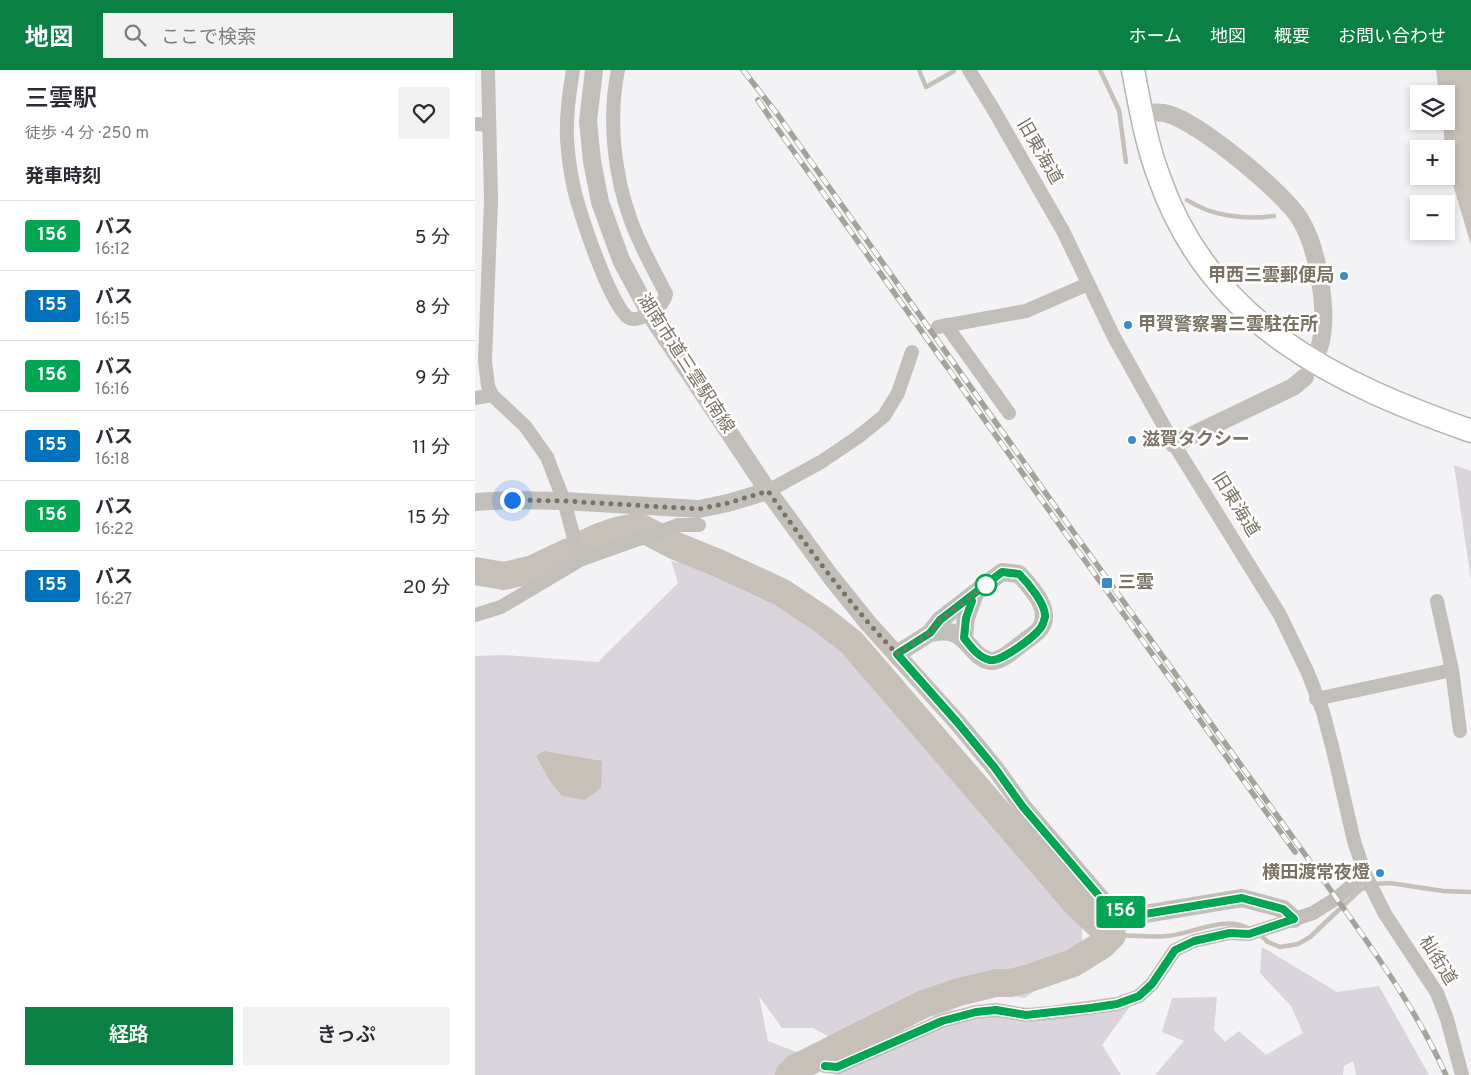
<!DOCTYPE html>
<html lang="ja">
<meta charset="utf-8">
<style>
:root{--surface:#fff;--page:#f2f2f3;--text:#2b2b33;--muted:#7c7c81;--line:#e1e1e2;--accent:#0b8043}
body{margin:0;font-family:Overpass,"Noto Sans JP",sans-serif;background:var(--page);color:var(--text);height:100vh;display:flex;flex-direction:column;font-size:19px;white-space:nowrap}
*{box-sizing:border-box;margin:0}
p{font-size:16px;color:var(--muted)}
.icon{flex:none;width:28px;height:28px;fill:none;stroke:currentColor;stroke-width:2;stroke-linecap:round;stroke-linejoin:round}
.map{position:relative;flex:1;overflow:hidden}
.drawer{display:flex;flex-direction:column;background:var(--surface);width:475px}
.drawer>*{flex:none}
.badge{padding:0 10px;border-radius:4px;font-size:18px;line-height:32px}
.fabs{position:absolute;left:935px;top:15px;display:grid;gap:10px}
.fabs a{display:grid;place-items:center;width:45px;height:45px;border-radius:0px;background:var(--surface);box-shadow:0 2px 8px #0003;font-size:25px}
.you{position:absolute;width:25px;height:25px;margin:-12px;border:4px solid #fff;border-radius:50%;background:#1a73e8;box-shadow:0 0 0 8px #1a73e833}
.map>.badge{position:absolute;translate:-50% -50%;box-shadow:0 0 0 2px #fff}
h2{padding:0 25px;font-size:19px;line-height:45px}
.round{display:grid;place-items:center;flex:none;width:52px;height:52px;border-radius:0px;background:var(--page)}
.overview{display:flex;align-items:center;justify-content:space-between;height:85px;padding:0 25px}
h1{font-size:24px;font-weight:600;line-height:38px}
.cta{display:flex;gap:10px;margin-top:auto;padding:10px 25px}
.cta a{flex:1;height:58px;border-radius:0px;background:var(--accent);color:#fff;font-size:20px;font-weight:600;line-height:58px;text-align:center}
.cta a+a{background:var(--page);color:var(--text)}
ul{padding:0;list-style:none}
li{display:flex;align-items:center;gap:15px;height:70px;padding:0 25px;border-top:1px solid var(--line)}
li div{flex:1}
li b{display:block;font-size:19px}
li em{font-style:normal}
li .badge{min-width:55px;font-weight:700;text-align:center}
header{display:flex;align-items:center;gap:30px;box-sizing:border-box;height:70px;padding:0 25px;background:var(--accent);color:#fff}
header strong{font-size:24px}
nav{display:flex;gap:28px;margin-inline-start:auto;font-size:18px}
.search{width:350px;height:45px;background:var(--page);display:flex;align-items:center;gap:12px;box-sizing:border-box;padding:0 18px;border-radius:0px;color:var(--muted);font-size:19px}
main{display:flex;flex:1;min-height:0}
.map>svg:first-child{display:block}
</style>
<header>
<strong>地図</strong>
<div class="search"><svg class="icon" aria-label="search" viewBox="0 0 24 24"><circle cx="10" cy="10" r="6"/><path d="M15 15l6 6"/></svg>ここで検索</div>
<nav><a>ホーム</a><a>地図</a><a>概要</a><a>お問い合わせ</a></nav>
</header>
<main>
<section class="drawer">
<div class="overview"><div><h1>三雲駅</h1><p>徒歩 · 4 分 · 250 m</p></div><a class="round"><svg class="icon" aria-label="heart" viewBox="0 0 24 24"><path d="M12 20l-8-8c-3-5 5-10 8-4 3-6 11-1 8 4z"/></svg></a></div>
<h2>発車時刻</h2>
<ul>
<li><span class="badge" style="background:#00a651;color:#fff">156</span><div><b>バス</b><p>16:12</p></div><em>5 分</em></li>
<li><span class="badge" style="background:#0072bc;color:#fff">155</span><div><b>バス</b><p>16:15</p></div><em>8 分</em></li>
<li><span class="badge" style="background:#00a651;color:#fff">156</span><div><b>バス</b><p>16:16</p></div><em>9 分</em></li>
<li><span class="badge" style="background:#0072bc;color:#fff">155</span><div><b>バス</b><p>16:18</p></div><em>11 分</em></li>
<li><span class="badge" style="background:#00a651;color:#fff">156</span><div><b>バス</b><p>16:22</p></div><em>15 分</em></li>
<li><span class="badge" style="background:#0072bc;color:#fff">155</span><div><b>バス</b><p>16:27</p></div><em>20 分</em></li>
</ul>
<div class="cta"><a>経路</a><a>きっぷ</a></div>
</section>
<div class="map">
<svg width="996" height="1005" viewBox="0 0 996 1005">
<rect width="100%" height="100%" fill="#f3f2f5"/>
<g fill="#dad4dc">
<path d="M 979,395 L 996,401 L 996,510 Z"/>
<path d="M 196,491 L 268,504 L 309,520 L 349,548 L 573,802 L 607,845 L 607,891 L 598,904 L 567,915 L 550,928 L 520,923 L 474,928 L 429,955 L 374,981 L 355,967 L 338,958 L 307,958 L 284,926 L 293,971 L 324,983 L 307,1005 L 0,1005 L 0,586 L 30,585 L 123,592 L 203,513 Z"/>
<path d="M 787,877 L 862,922 L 904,916 L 954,1005 L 881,1005 L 878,991 L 869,996 L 868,1005 L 680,1005 L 709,971 L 687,962 L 697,928 L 742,927 L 739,960 L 750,972 L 764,961 L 791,985 L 828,963 L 816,936 L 785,903 Z"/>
<path d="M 656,935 L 627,975 L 646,1005 L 359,1005 L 361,1001 L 423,975 L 467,939 L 522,946 Z"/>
</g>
<g fill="#c6c0b8">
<path d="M 961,0 L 996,0 L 996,175 L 971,91 L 968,51 L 971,51 L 971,24 L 964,24 Z"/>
<path d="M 69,681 L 127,691 L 126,718 L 110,730 L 87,726 L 75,711 L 61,686 Z"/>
</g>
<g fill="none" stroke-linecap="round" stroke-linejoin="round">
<g stroke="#c6c0b8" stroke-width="4.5">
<path d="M 444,0 L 451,17 L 479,1"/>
<path d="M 625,0 L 644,40 L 651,92"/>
<path d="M 712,130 C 736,146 770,150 799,146"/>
<path d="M 784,864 L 793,872 L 805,877 L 823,874 L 835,867 L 885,820 L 898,814 L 915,813 L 968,821 L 996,822"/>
<path d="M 637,865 C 655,865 674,868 692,866 C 719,864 749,844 775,859"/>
</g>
<g stroke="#c6c0b8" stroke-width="28">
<path d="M 111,473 C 125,466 151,456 166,458 L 201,476 L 243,493 L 306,522 L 348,550 L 377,573 L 601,833 L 623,854 L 637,865 L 627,875 L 598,893 L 552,909 L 535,913 L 521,913 L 484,922 L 449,934 L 321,998 L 314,1005"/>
<path d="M 0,501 L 29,506 L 58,499 L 94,482"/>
</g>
<defs>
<path id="primary" d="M 658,0 C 665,36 671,73 684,107 C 735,254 860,313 996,361"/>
</defs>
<use href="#primary" stroke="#b6b4af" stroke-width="25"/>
<g stroke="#c2bfbb" stroke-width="14">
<path d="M 98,0 C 94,23 91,45 92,69 C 93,84 95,100 98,114 C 102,137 136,238 154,248 C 159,251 166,248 172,245 C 181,241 189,233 191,224 C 179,200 165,176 156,151 C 139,104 133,49 143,0"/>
<path d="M 494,0 L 517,37 L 588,161 L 639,267 L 699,374 L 805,545 L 833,603 L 848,642 L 858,680 L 879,771 L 890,804 L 910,844 L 962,923 L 972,949 L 987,1005"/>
<path d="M 0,54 L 14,55"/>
<path d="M 471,255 L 534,343"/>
<path d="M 463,257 L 551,241 L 613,214"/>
<path d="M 0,328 L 17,325"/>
<path d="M 293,421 L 346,392 L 383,367 L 409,346 L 423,323 L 437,282"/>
<path d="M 105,490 L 203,455 L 224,455"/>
<path d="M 962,531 L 977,600 L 985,661"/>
<path d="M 0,545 L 26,537 L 105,490 L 89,431 L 72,387 L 50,356 L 17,325 L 13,316 L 10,291 L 16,130 L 13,0"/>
<path d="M 841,629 L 977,600"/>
<path d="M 350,996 L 363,997 L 467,951 L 501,942 L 521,940 L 551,945 L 576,943 L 642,934 L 664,926 L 677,914 L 700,880 L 719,871 L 755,863 L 774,864 L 838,843 L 862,828 L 890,804"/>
</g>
<g stroke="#c2bfbb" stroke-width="18">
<path d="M 119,0 L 113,51 L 117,91 L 125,132 L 146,190 L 175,244 L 293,421 L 356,507 L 393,553 L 482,652 L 520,698 L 548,737 L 630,833 L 646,842 L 670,844 L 767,828 L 808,839 L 819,849"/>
<path d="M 667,43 C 675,43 685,41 693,44 C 723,52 809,122 825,149 C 843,178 855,246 844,278"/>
<path d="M 699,374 L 818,317 L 830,307"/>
<path d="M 0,432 L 37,430 L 89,431 L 224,439 L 253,433 L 293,421"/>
<path d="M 489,568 L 491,548 L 500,523"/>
<path d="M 422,584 L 455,563 L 465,550 L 527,502 L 544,504 C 557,518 580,543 563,561 C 558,566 551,570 545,575 C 537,581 528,590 518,591 C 501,592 493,567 478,563 C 470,560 462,562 455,563"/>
</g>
<use href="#primary" stroke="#fff" stroke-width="22"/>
<defs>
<g id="rail">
<path d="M 268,0 L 303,45 L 587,446 L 872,843 C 908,894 945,947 971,1005"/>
<path d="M 283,30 L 297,51 L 598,474 L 820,782"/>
</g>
</defs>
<use href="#rail" stroke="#a6a39b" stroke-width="5.5"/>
<use href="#rail" stroke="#fff" stroke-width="4" stroke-dasharray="11" stroke-linecap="butt"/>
</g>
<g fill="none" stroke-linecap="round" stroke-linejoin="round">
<defs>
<path id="line" d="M 350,996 L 362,997 L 467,951 L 501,942 L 521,940 L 551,945 L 615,938 L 642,934 L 664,926 L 677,914 L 700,880 L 719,871 L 755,863 L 774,864 L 819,849 L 808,839 L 767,828 L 670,844 L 646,842 L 630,833 L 548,737 L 520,698 L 482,652 L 422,584 L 455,563 L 465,550 L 527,502 L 544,504 C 553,513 571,534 570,547 C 569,551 567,557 564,560 C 556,569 526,592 515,590 C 503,587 496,577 489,568 L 491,548 L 497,531"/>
</defs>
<use href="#line" stroke="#fff" stroke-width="11"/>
<use href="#line" stroke="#00a651" stroke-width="8"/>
<path stroke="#7a7364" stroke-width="5" stroke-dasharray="0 9" d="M 37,430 L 90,431 L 224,439 L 253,433 L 293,421 C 333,478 374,534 422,584 L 455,563 L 465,550 L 511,515"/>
</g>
<g fill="#398acf" stroke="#fff" stroke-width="2">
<circle cx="869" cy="206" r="5"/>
<circle cx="653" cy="255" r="5"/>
<circle cx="657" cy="370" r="5"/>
<rect x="626" y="507" width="12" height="12" rx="2.5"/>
<circle cx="905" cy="803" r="5"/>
</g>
<circle fill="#fff" stroke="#00a651" stroke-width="2.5" cx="511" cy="515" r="10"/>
<g text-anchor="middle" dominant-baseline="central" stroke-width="5" stroke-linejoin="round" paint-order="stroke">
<g font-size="18" fill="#7a7364" stroke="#fff">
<text transform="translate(564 82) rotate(60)">旧東海道</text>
<text transform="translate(210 294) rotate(57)">湖南市道三雲駅南線</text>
<text transform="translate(760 435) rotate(58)">旧東海道</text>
<text transform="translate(962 891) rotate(58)">杣街道</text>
</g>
<g font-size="18" font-weight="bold" fill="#7a7364" stroke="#fff" text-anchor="start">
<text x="859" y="206" text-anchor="end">甲西三雲郵便局</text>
<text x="663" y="255">甲賀警察署三雲駐在所</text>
<text x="667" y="370">滋賀タクシー</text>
<text x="643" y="513">三雲</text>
<text x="895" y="803" text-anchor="end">横田渡常夜燈</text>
</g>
</g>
</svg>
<div class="fabs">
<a><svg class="icon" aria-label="layers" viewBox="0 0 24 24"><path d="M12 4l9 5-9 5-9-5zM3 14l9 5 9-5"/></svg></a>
<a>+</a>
<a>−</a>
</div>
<div class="you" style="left:37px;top:430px"></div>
<b class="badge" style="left:646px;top:842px;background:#00a651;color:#fff">156</b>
</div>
</main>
